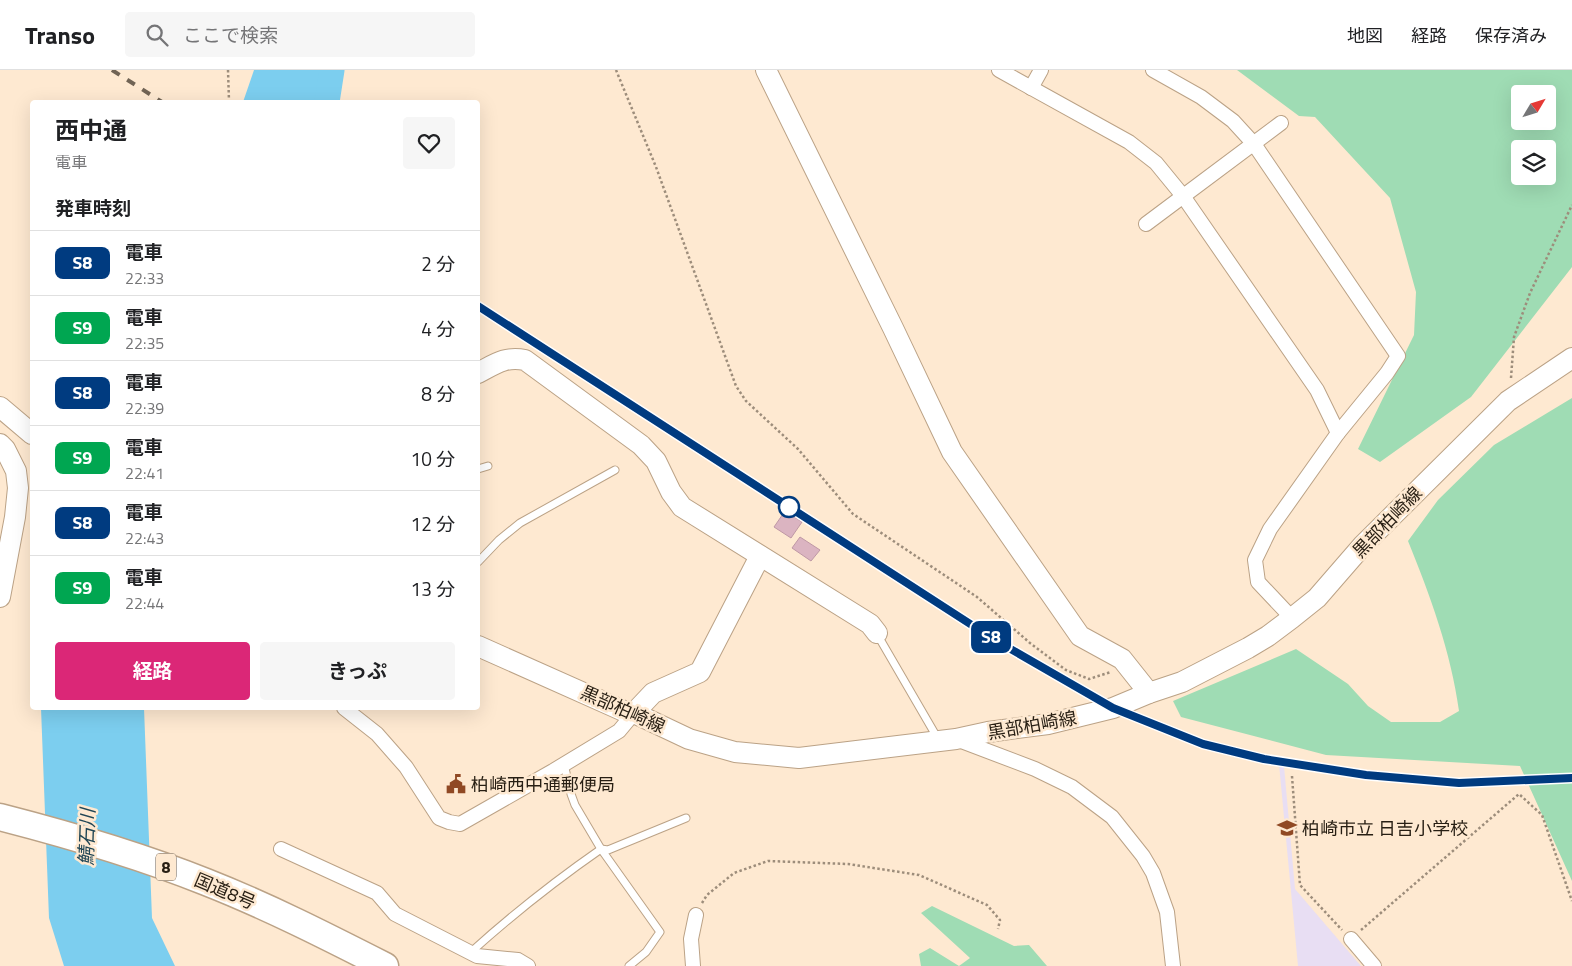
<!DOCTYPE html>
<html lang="ja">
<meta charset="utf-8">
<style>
:root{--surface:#fff;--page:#f6f6f6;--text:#202124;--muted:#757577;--line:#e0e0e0;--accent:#db2777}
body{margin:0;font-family:"Titillium Web","Noto Sans JP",sans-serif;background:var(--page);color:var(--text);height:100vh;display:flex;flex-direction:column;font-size:19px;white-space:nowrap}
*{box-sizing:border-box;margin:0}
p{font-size:16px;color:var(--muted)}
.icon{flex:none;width:28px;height:28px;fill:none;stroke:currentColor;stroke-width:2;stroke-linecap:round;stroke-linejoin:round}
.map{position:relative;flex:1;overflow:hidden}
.sheet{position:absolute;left:30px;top:30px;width:450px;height:610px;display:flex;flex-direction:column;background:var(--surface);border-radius:5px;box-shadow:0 5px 20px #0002}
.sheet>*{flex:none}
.badge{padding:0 10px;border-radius:8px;font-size:18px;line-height:32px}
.needle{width:32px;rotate:52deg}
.tools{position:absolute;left:1511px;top:15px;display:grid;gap:10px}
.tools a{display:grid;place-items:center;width:45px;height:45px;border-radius:5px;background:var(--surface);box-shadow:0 5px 20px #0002;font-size:25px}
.map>.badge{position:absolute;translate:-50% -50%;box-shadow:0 0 0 2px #fff}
h2{padding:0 25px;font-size:19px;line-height:45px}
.round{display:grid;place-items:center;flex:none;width:52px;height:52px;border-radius:5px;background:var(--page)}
.head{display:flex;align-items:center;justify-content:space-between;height:85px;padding:0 25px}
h1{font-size:24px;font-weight:700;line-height:38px}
.primary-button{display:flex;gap:10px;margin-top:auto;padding:10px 25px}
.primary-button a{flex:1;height:58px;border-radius:5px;background:var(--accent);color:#fff;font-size:20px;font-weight:700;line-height:58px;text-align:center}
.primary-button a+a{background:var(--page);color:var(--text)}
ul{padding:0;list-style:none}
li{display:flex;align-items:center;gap:15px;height:65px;padding:0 25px;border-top:1px solid var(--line)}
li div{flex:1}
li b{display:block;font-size:19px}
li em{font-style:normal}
li .badge{min-width:55px;font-weight:700;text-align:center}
header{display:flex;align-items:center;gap:30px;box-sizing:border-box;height:70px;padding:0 25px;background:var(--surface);border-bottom:1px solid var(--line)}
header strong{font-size:24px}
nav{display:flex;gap:28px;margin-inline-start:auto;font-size:18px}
.search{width:350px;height:45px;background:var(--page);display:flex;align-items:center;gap:12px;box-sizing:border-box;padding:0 18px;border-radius:5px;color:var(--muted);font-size:19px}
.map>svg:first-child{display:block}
</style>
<header>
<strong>Transo</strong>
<div class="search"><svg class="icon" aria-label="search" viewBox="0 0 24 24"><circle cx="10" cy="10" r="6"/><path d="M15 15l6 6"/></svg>ここで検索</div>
<nav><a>地図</a><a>経路</a><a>保存済み</a></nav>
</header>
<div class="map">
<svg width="1572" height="896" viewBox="0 0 1572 896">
<rect width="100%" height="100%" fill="#fee9d1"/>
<path fill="#e8def3" d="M 1279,694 L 1284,696 L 1295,819 L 1361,896 L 1298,896 Z"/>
<g fill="#9fdcb4" fill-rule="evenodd">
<path d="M 1237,0 L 1572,0 L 1572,197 L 1471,327 L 1380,392 L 1358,379 L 1414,265 L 1416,222 L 1390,128 L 1315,47 L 1299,46 ZM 1520,24 L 1548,24 L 1548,51 L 1520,51 ZM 1520,79 L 1548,79 L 1548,106 L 1520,106 Z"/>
<path d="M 1572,328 L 1572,811 L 1520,696 L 1326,685 L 1181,647 L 1173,631 L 1296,579 L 1348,614 L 1368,636 L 1391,652 L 1440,652 L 1459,641 C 1451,582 1430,525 1408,471 L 1438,430 L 1494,375 Z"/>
<path d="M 932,836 L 1014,876 L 1029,875 L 1047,896 L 921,896 L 919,884 L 930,878 L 959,896 L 970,888 L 921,843 Z"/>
</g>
<g fill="#7cceef">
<path d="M 254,0 L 330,0 L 330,32 L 243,32 Z"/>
<path d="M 41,638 L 144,638 L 152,848 L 175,896 L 64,896 L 49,848 Z"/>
</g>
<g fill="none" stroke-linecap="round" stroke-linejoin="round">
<path stroke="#7cceef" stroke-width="25" d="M 327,32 L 332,0"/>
</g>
<g fill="#dbb4c1" stroke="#bf98a5">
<path d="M 785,441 L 802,452 L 791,468 L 774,457 Z"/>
<path d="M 800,467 L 820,480 L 811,491 L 792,478 Z"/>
</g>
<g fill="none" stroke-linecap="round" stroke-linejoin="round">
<defs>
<g id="lane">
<path d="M 478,399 L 488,396"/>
<path d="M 478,492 L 499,470 L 520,453 L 615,400"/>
<path d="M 877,564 L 938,669"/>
<path d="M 564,694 L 571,724 L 575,735 L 601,779 L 660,862 L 646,882 L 629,896"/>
<path d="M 471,882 C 512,845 555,811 601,779 L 608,780 L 686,748"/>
</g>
<g id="street">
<path d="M 999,0 L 1129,72 L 1156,93 L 1183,126 L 1317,320 L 1338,363"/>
<path d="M 1153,0 L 1201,27 L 1233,51 L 1254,74 L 1398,286 L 1387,303 L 1338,363 L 1270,459 L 1255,490 L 1258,512 L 1292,548"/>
<path d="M 1031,18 L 1041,0"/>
<path d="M 1146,154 L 1281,53"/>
<path d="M 344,638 L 377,664 L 406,697 L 439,748 L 449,752 L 460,754 L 553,701 L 619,661 L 634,643"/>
<path d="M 956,669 L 1035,699 L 1072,717 L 1112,747 L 1143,786 L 1153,803 L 1167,842 L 1173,896"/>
<path d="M 281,779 L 377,823 L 395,844 L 477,886 L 518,890 L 528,896"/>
<path d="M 1351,869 L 1374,896"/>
<path d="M 693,896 L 691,869 L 696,845"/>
</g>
<g id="secondary">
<path d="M 766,0 L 893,258 L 952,382 L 1080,566 L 1122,589 L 1149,623"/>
<path d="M 478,303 C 495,294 505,286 525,290 L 641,375 L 656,391 L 671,422 L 682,437 L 870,554 L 877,563"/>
<path d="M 0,337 L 32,364"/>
<path d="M 0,374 L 5,379 L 16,401 L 18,418 L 15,447 L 0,527"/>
<path d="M 478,576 L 626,642 L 634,643 L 689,669 L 735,682 L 799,688 L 956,669 L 988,662 L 1048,654 L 1113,638 L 1149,623 L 1182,612 L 1248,578 L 1268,566 L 1292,548 L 1317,528 L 1363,475 L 1508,331 L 1572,288"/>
<path d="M 634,643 L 653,623 L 700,602 L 760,486"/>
</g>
<path id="highway" d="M 0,747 C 70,765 139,785 206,812 C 267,836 326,866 385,896"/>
</defs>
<use href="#lane" stroke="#bba286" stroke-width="9"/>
<use href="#street" stroke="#bba286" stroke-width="16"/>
<use href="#secondary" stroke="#bba286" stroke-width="22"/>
<use href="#highway" stroke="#bba286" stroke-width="29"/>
<g stroke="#9d8d7b" stroke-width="2.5" stroke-dasharray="2.5 2.5" stroke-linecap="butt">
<path d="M 228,0 L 229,31"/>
<path d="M 616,0 L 656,97 L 736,316 L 746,331 L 798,379 L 853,444 L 977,527 L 1030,573 L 1066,600 L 1089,609 L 1111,602"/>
<path d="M 1511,308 L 1514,267 L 1530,223 L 1572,135"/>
<path d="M 1292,706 L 1300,815 L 1342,860"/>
<path d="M 702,833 L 707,825 L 734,803 L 768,791 L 848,794 L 919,805 L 987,835 L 1000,850 L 998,859"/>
<path d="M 1361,860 L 1519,724 L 1542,745 L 1572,831"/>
</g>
<use href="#lane" stroke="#fff" stroke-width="7"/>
<use href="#street" stroke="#fff" stroke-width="14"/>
<use href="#secondary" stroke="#fff" stroke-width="20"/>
<use href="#highway" stroke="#fff" stroke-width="26"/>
<g stroke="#716455" stroke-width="4" stroke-dasharray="9 9" stroke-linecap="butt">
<path d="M 112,0 L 162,32"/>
<path d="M 478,236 L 995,570 L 1113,638 L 1203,674 L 1263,689 L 1366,705 L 1459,713 L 1572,708"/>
</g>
</g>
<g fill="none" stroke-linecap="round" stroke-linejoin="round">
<defs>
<path id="line" d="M 478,236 L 995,570 L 1113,638 L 1203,674 L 1264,689 L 1366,705 L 1459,713 L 1572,708"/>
</defs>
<use href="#line" stroke="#fff" stroke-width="11"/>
<use href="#line" stroke="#003b80" stroke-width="8"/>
</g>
<defs>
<symbol id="civic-bare" viewBox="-9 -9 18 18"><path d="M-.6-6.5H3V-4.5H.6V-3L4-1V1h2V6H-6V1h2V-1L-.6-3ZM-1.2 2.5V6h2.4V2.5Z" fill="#904924" stroke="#fee9d1" stroke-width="2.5" paint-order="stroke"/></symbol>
<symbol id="school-bare" viewBox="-9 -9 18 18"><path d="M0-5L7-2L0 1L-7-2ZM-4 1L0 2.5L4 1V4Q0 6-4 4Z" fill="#904924" stroke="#fee9d1" stroke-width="2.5" paint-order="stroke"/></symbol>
</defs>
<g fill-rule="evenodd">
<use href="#civic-bare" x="442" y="700" width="28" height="28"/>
<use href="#school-bare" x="1273" y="744" width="28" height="28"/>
</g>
<circle fill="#fff" stroke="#003b80" stroke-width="2.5" cx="789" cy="437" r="10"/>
<g text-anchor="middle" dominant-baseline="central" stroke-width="5" stroke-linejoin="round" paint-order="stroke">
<rect fill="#fee9d1" stroke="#685b4c" stroke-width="1" x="156" y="783.5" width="20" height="27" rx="4"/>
<g font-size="16" font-weight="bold" fill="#271e13">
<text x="166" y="797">8</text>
</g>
<g font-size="18" fill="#271e13" stroke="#fee9d1">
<text transform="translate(1387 452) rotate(-46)">黒部柏崎線</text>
<text transform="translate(623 639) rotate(24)">黒部柏崎線</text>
<text transform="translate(1032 655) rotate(-10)">黒部柏崎線</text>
<text transform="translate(225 821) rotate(23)">国道8号</text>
</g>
<g font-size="18" fill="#271e13" stroke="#fee9d1" text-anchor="start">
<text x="471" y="714">柏崎西中通郵便局</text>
<text x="1302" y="758">柏崎市立 日吉小学校</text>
</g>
<g font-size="19" font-style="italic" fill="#214655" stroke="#fee9d1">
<text transform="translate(86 767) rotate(-88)">鯖石川</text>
</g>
</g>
</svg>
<div class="tools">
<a><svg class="needle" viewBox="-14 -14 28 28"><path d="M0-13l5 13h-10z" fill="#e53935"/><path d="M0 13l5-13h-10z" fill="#757577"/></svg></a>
<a><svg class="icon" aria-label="layers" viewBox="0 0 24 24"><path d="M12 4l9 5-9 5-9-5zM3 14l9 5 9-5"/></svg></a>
</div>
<b class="badge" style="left:991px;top:567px;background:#003b80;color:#fff">S8</b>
<section class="sheet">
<div class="head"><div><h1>西中通</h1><p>電車</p></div><a class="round"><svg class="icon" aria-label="heart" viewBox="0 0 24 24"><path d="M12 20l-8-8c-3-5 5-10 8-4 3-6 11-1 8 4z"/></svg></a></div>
<h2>発車時刻</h2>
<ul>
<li><span class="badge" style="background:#003b80;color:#fff">S8</span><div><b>電車</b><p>22:33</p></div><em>2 分</em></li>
<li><span class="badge" style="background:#00a651;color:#fff">S9</span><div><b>電車</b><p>22:35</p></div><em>4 分</em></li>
<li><span class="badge" style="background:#003b80;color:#fff">S8</span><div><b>電車</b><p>22:39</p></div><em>8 分</em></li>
<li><span class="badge" style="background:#00a651;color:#fff">S9</span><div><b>電車</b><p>22:41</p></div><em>10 分</em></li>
<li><span class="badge" style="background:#003b80;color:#fff">S8</span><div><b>電車</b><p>22:43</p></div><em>12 分</em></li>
<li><span class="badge" style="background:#00a651;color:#fff">S9</span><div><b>電車</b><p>22:44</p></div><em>13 分</em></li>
</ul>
<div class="primary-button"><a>経路</a><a>きっぷ</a></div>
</section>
</div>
